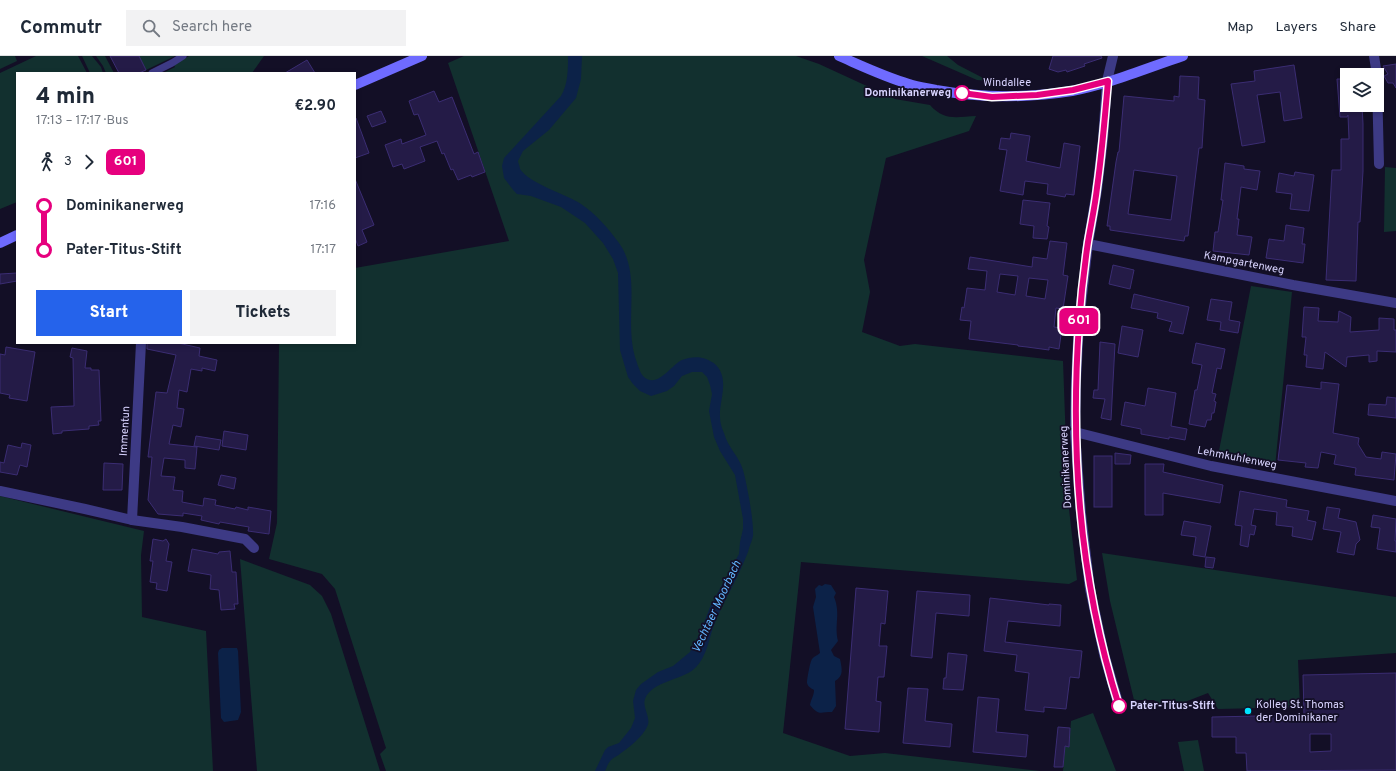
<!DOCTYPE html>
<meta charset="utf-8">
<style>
:root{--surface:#fff;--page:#f2f2f3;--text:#1f2937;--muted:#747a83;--line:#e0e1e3;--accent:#2563eb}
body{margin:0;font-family:Overpass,sans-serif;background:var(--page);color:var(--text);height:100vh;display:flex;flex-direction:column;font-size:15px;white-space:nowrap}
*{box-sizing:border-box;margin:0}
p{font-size:13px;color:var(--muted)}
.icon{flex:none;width:22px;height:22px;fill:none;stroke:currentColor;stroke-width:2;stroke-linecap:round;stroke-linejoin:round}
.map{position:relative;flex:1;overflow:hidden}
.details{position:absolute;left:16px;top:16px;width:340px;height:272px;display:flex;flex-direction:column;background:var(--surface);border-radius:0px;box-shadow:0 2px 6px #0003}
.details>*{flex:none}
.badge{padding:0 8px;border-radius:6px;font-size:14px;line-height:26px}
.fabs{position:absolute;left:1340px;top:12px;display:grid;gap:8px}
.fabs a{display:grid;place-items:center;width:44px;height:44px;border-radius:0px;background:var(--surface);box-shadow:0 2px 6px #0003;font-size:20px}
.map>.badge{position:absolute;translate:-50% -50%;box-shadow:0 0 0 2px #fff}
.legs{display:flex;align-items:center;gap:6px;height:44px;padding:0 20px;font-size:13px}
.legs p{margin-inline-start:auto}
.headline{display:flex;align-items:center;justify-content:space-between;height:68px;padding:0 20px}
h1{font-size:22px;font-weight:800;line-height:30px}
.button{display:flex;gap:8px;margin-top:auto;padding:8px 20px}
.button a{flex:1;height:46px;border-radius:0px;background:var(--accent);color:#fff;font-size:16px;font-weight:800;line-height:46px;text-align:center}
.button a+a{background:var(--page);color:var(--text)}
ul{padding:0 20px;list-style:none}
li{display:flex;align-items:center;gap:14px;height:44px;font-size:15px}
li i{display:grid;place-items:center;width:6px;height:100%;margin:0 5px;background:currentColor}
li i::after{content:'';width:10px;height:10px;margin:-5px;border:3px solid;border-radius:50%;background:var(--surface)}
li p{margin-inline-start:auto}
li:first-child i{background:linear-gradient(#0000 50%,currentColor 0)}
li:last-child i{background:linear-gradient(currentColor 50%,#0000 0)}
header{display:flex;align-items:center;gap:24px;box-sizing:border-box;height:56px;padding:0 20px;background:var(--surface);border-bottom:1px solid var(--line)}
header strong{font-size:19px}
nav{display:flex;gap:22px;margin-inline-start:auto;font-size:14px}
.search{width:280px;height:36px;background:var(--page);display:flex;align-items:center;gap:10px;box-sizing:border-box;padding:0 14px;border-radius:0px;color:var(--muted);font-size:15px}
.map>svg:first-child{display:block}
</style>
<header>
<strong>Commutr</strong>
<div class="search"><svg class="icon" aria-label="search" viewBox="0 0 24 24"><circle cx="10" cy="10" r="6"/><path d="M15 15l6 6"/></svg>Search here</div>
<nav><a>Map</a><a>Layers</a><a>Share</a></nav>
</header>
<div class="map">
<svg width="1396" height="715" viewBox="0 0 1396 715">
<rect width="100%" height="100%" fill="#130f26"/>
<g fill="#12302f">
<path d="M 0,0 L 15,0 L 17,5 L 0,13 Z"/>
<path d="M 36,0 L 78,0 L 87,17 L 17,17 L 17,146 L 0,153 L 0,17 Z"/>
<path d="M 82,0 L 92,0 L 101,11 L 103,17 L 90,17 Z"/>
<path d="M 96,0 L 105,0 L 114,17 L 106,17 L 103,10 Z"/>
<path d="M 139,0 L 175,0 L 146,14 Z"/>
<path d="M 189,0 L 264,0 L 252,17 L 163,17 L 175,11 L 174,9 Z"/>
<path d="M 464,0 L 796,0 L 819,8 L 895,43 L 930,49 C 944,65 956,61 976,60 L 969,75 L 886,102 L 864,204 L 870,236 L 862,276 L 900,290 L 915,288 L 1063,305 L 1068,444 L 1077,524 L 1069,528 L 801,506 L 783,677 L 850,700 L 885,697 L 1040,715 L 386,715 L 380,698 L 386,692 L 335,533 L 322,518 L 269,503 L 277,467 L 279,287 L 355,287 L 355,212 L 509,185 L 448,7 Z"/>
<path d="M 922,0 L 947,0 L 958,9 L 989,25 L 977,24 Z"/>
<path d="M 1385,111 L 1396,112 L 1396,175 L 1384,176 Z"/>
<path d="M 1251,230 L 1292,236 L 1275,411 L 1218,400 Z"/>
<path d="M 0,440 L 144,475 L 141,499 L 142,561 L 206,575 L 213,715 L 0,715 Z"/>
<path d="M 1102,497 L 1396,541 L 1396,597 L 1298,604 L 1300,651 L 1218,653 L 1208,637 L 1167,653 L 1154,644 L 1134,644 L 1110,545 Z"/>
<path d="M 240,503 L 310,529 L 322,540 L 331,558 L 380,715 L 257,715 Z"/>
<path d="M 1093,657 L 1116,715 L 1063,715 L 1065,690 L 1069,691 L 1071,665 Z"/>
<path d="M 1198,684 L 1204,715 L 1184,715 L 1178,686 Z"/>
</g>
<g fill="#0c2248">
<path d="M 568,0 L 582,0 L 581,23 L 576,42 L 549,74 L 523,95 L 518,105 C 518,106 520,111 520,113 C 530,128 566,138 581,148 C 596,158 608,172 619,187 C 642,219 624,263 635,301 C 637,306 639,315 643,320 C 657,334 671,309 682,304 C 689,301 699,300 706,303 C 710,305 713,306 716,309 C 730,324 719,344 720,361 C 720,366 722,373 724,377 C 728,392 739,400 743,414 C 747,428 754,466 753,480 C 752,485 749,491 748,496 C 739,520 726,541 716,564 C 709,579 708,601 694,613 C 682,624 652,625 645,643 C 642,652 652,662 647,671 C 642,681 630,691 621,697 C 618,700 614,701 611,704 C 608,707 607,711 605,715 L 595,715 L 605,694 L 608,691 L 619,687 L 631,672 L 635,662 L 633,645 L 636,634 L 641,628 L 658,616 L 673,610 L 690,596 L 700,577 L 710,551 L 739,498 L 740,486 L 743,473 L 743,463 L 735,419 L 720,395 L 714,381 L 709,355 L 712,338 L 710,329 L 707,321 L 702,316 L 692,316 L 682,320 L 674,330 L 667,335 L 651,340 L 640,335 L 633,328 L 628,321 L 620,294 L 618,217 L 613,203 L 603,187 L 585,167 L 561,151 L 531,140 L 517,138 L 514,135 L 504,122 L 502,110 L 504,102 L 561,40 C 568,28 568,14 568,0 Z"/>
<path d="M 825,528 L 831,529 L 836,537 L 834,541 C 841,558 834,568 838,585 L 831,594 L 834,600 L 840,603 C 842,613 844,620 835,625 L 836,650 L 832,656 C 820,656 819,660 810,649 C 811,643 814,640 814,634 C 811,632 808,631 807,627 C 807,623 810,606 812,603 C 814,600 817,600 820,597 L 813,551 L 816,541 L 815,533 L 819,529 L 822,530 Z"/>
<path d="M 222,592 L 237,592 L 238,595 L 241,656 L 238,664 L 224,666 L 221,662 L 218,597 L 219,594 Z"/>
</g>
<g fill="#241b47" stroke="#3b2d73" fill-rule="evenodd">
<path d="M 110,0 L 139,0 L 146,14 L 139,17 L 119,17 Z"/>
<path d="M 1053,0 L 1101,0 L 1102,2 L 1084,8 L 1085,10 L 1067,16 L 1066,14 L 1058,16 L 1049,13 Z"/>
<path d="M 307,4 L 315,17 L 285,17 Z"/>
<path d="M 1396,8 L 1396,32 L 1393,27 L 1388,27 L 1384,20 L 1388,18 L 1383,10 Z"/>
<path d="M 1294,9 L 1302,62 L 1284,65 L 1280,36 L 1257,39 L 1265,86 L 1242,90 L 1231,28 L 1255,25 L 1254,15 Z"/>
<path d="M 1180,20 L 1199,21 L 1198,43 L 1205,44 L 1202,92 L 1199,92 L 1188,180 L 1185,180 L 1184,185 L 1110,174 L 1110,170 L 1107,170 L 1116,106 L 1118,96 L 1119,96 L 1124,40 L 1174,45 L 1174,40 L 1179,41 ZM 1134,114 L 1177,120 L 1171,164 L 1128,158 Z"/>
<path d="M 1337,23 L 1347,23 L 1347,49 L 1362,49 L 1363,68 L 1363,115 L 1360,166 L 1358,166 L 1356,225 L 1326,224 L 1332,114 L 1341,114 L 1341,83 L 1349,83 L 1348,59 L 1347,61 L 1340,61 Z"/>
<path d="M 434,35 L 439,46 L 452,41 L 474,98 L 478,96 L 485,116 L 472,121 L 471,119 L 458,124 L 453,113 L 451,114 L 444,97 L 442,98 L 437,85 L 420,91 L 425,105 L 404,113 L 402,108 L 393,111 L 385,89 L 401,83 L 402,88 L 426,79 L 418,58 L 414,59 L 409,45 Z"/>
<path d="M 381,55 L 386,66 L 372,71 L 367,60 Z"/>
<path d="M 356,62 L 369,97 L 355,102 L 355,63 Z"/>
<path d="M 1011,77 L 1030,80 L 1026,105 L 1060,112 L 1064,87 L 1080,90 L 1074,139 L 1066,138 L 1065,141 L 1047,138 L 1048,128 L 1025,125 L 1023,139 L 1000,135 L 1007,94 L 999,93 L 1001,82 L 1010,83 Z"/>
<path d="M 1225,107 L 1244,110 L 1244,113 L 1260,115 L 1257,134 L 1241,131 L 1237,163 L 1239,163 L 1237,179 L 1252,181 L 1249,199 L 1213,195 L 1215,176 L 1218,176 L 1223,144 L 1221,144 Z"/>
<path d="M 1295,116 L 1314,119 L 1309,155 L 1290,153 L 1292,138 L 1276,136 L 1279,117 L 1294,120 Z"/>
<path d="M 355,123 L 374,169 L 362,174 L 367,186 L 358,190 L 355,182 Z"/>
<path d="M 1023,144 L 1050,147 L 1047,170 L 1049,171 L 1047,183 L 1033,182 L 1034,170 L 1020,168 Z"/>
<path d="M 1286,169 L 1304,172 L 1302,188 L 1305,188 L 1303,207 L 1266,202 L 1269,183 L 1284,185 Z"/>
<path d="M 1050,185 L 1067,187 L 1063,219 L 1068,220 L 1063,253 L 1056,252 L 1054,271 L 1062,272 L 1059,293 L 1049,291 L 1049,294 L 1027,291 L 1018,290 L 1018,289 L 969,283 L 971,265 L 960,264 L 962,251 L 964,252 L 967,232 L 985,234 L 987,215 L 968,213 L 970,201 L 1032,211 L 1033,201 L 1047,203 ZM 1000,218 L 1018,220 L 1015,239 L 997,236 ZM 1029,222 L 1048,224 L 1045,243 L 1026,240 Z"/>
<path d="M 1113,209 L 1134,214 L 1130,233 L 1109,228 Z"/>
<path d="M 17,217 L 17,225 L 0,228 L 0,218 Z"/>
<path d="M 1134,238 L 1189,251 L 1183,278 L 1169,275 L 1172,266 L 1157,262 L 1158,257 L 1131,252 Z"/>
<path d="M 1211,243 L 1232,246 L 1229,264 L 1240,266 L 1238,277 L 1220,274 L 1221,266 L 1207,264 Z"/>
<path d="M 1304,251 L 1319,252 L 1318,265 L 1338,266 L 1339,255 L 1351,261 L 1350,276 L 1379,274 L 1379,262 L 1394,263 L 1394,274 L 1396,274 L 1396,296 L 1377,295 L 1377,305 L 1369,306 L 1369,299 L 1347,301 L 1346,311 L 1325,296 L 1323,313 L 1306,311 L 1307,299 L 1304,299 L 1306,281 L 1302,281 Z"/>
<path d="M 1122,270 L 1143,274 L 1138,301 L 1118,297 Z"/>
<path d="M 1100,286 L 1115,288 L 1111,364 L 1101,362 L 1105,343 L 1093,342 L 1094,334 L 1098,334 Z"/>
<path d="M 147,287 L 178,287 L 200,292 L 199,300 L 217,304 L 215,315 L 202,312 L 202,315 L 191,313 L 187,336 L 179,334 L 177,352 L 184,353 L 181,371 L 173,369 L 169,388 L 197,391 L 195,413 L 185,412 L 185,404 L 164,402 L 161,420 L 175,421 L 173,434 L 183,435 L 182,446 L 203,450 L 204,442 L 216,444 L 215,449 L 235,453 L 236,451 L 248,454 L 248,451 L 271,455 L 269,478 L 248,475 L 249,471 L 220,466 L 219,468 L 201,464 L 202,460 L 183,457 L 183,460 L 158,458 L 148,444 L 152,401 L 148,401 L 156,336 L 167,337 L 176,299 L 147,293 Z"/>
<path d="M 1196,287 L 1225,293 L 1221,313 L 1217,312 L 1212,337 L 1216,338 L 1214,345 L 1216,346 L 1214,357 L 1212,357 L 1211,364 L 1207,364 L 1205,371 L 1189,368 L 1195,334 L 1197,334 L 1202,309 L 1192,307 Z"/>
<path d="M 6,291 L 35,296 L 27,345 L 9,342 L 10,339 L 0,337 L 0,298 L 5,299 Z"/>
<path d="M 72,292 L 87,295 L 85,312 L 91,312 L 91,314 L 99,314 L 101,365 L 98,365 L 99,369 L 89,370 L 89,373 L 62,375 L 62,377 L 53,378 L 51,351 L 74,350 L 73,302 L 70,301 Z"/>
<path d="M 1321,326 L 1339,328 L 1333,377 L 1359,382 L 1358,388 L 1366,401 L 1381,403 L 1382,396 L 1396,398 L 1394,424 L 1355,419 L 1356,412 L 1334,408 L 1336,399 L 1321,396 L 1318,412 L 1305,411 L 1306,407 L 1278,404 L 1287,329 L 1321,333 Z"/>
<path d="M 1148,332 L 1176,337 L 1171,370 L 1187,373 L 1185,384 L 1169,381 L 1169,383 L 1141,378 L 1141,373 L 1121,369 L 1125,346 L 1145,350 Z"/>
<path d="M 1387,341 L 1396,342 L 1396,362 L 1368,359 L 1369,348 L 1386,349 Z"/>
<path d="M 224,375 L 248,379 L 246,394 L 222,390 Z"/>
<path d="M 196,380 L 221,384 L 219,394 L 194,390 Z"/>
<path d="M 22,387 L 31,389 L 27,411 L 20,409 L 17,419 L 0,416 L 0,406 L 4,407 L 8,389 L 21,392 Z"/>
<path d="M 1115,397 L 1131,399 L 1130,408 L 1115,408 Z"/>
<rect x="1094" y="400" width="18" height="51"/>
<path d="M 104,407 L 123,408 L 122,434 L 103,434 Z"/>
<path d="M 1145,408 L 1164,408 L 1163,416 L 1223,429 L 1220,447 L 1163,437 L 1163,459 L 1145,459 Z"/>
<path d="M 221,419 L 236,422 L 234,433 L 218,429 Z"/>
<path d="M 1240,435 L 1287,444 L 1286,451 L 1309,455 L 1307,464 L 1316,466 L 1312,484 L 1292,480 L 1293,471 L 1276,469 L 1277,456 L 1254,453 L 1251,469 L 1256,470 L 1254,479 L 1250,478 L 1248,491 L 1240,489 L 1242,470 L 1235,469 Z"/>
<path d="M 1327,451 L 1340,453 L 1338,462 L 1356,466 L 1360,484 L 1356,488 L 1354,499 L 1337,496 L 1341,476 L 1323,473 Z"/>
<path d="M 1373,459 L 1396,463 L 1395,485 L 1396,485 L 1396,496 L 1377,493 L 1380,472 L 1371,471 Z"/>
<path d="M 1184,465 L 1211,470 L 1205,501 L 1193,499 L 1196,481 L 1181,479 Z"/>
<path d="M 153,483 L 163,485 L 166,483 L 169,488 L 166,505 L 172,506 L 167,535 L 156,533 L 157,527 L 150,526 L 153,505 L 150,505 Z"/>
<path d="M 192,493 L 218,498 L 219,496 L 230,495 L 232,516 L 236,516 L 238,548 L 234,548 L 235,553 L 221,554 L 219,534 L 210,533 L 211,519 L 188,515 Z"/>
<path d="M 1206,501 L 1215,502 L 1213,512 L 1205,511 Z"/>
<path d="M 856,532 L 888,535 L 885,568 L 881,567 L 879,590 L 887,590 L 884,621 L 878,621 L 876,645 L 881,646 L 879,676 L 845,673 Z"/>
<path d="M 917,535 L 970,539 L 969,560 L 936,557 L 932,602 L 911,600 Z"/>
<path d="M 990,542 L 1049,549 L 1049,548 L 1061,549 L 1060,570 L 1008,565 L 1005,586 L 1082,595 L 1079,622 L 1070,621 L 1066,653 L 1044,651 L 1044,656 L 1025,654 L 1029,617 L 1015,615 L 1017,599 L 984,595 Z"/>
<path d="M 948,597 L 967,599 L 963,634 L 943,633 L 944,622 L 946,622 Z"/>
<path d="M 1396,617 L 1396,714 L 1247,715 L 1246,697 L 1236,697 L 1236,681 L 1212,681 L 1212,661 L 1304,659 L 1303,619 ZM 1310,678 L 1331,678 L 1331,695 L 1310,696 Z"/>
<path d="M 908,632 L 928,633 L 925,665 L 952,668 L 950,691 L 903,687 Z"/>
<path d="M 978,641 L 999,643 L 996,676 L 1028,679 L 1026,701 L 973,696 Z"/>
<path d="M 1058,671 L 1070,672 L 1069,691 L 1065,690 L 1063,711 L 1054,711 Z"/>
</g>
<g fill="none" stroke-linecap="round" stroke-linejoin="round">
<path stroke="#3d3a85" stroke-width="7" d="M 152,17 L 172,7 L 183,0"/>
<g stroke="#3d3a85" stroke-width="10">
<path d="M 1113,0 L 1107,25 L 1103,83 L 1097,134 L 1088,188 L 1079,266 L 1076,325 L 1075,376 L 1081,458 L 1090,533 L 1104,598 L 1119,650"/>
<path d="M 1374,0 L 1377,19"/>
<path d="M 1377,26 L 1379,108"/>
<path d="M 1088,188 L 1293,229 L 1396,247"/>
<path d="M 1075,376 L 1211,410 L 1396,445"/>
<path d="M 0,435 L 85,453 L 132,464 L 182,471 L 245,483 L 254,492"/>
<path d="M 132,464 L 141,287"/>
</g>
<g stroke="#6f6bff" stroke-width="10">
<path d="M 839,0 C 862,10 885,21 909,28 C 918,31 927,32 936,34 C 981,42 1028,42 1072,35 C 1109,28 1147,12 1183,0"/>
<path d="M 355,29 L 422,0"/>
<path d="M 0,187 L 17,179"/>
</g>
</g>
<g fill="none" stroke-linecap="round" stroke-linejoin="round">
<defs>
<path id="line-1" d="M 962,37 L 992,41 L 1037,39 L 1073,34 L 1108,25 C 1105,61 1102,97 1097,132 C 1095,150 1091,168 1088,186 C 1084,213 1081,240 1079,268 C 1070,396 1080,527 1119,650"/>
</defs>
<use href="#line-1" stroke="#fff" stroke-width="9"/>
<use href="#line-1" stroke="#e6007e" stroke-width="6"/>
</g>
<g fill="#fff" stroke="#e6007e" stroke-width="2">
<circle cx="962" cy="37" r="7"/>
<circle cx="1119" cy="650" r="7"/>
</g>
<circle fill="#00e5ff" stroke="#130f26" stroke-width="1.5" cx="1248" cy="655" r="4"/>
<g text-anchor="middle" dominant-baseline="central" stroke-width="3.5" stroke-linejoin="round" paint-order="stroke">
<g font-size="11" fill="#d9d4ff" stroke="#130f26">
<text x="1007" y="27">Windallee</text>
<text transform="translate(1244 207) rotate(11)">Kampgartenweg</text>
<text transform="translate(125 375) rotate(-87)">Immentun</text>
<text transform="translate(1237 402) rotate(11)">Lehmkuhlenweg</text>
<text transform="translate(1066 411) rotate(-93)">Dominikanerweg</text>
</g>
<g font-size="11" font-weight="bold" fill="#d9d4ff" stroke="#130f26" text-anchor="end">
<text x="951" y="37">Dominikanerweg</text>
<text x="1130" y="650" text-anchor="start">Pater-Titus-Stift</text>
</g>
<g font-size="11" fill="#d9d4ff" stroke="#130f26" text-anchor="start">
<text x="1256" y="649">Kolleg St. Thomas<tspan x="1256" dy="13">der Dominikaner</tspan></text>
</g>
<g font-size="12" font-style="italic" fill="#62b6ff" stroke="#130f26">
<text transform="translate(717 551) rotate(-65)">Vechtaer Moorbach</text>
</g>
</g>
</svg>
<div class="fabs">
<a><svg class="icon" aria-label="layers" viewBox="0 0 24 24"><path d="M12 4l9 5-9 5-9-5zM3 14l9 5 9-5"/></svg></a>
</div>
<b class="badge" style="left:1079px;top:265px;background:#e6007e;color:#fff">601</b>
<section class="details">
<div class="headline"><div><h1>4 min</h1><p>17:13 – 17:17 · Bus</p></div><b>€2.90</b></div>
<div class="legs"><svg class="icon" aria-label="walk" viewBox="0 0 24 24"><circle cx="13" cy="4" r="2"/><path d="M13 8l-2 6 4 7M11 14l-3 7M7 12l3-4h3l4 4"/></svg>3<svg class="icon" aria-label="forward" viewBox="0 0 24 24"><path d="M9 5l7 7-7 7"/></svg><b class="badge" style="background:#e6007e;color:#fff">601</b></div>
<ul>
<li><i style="color:#e6007e"></i><b>Dominikanerweg</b><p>17:16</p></li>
<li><i style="color:#e6007e"></i><b>Pater-Titus-Stift</b><p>17:17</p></li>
</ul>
<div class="button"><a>Start</a><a>Tickets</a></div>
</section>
</div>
